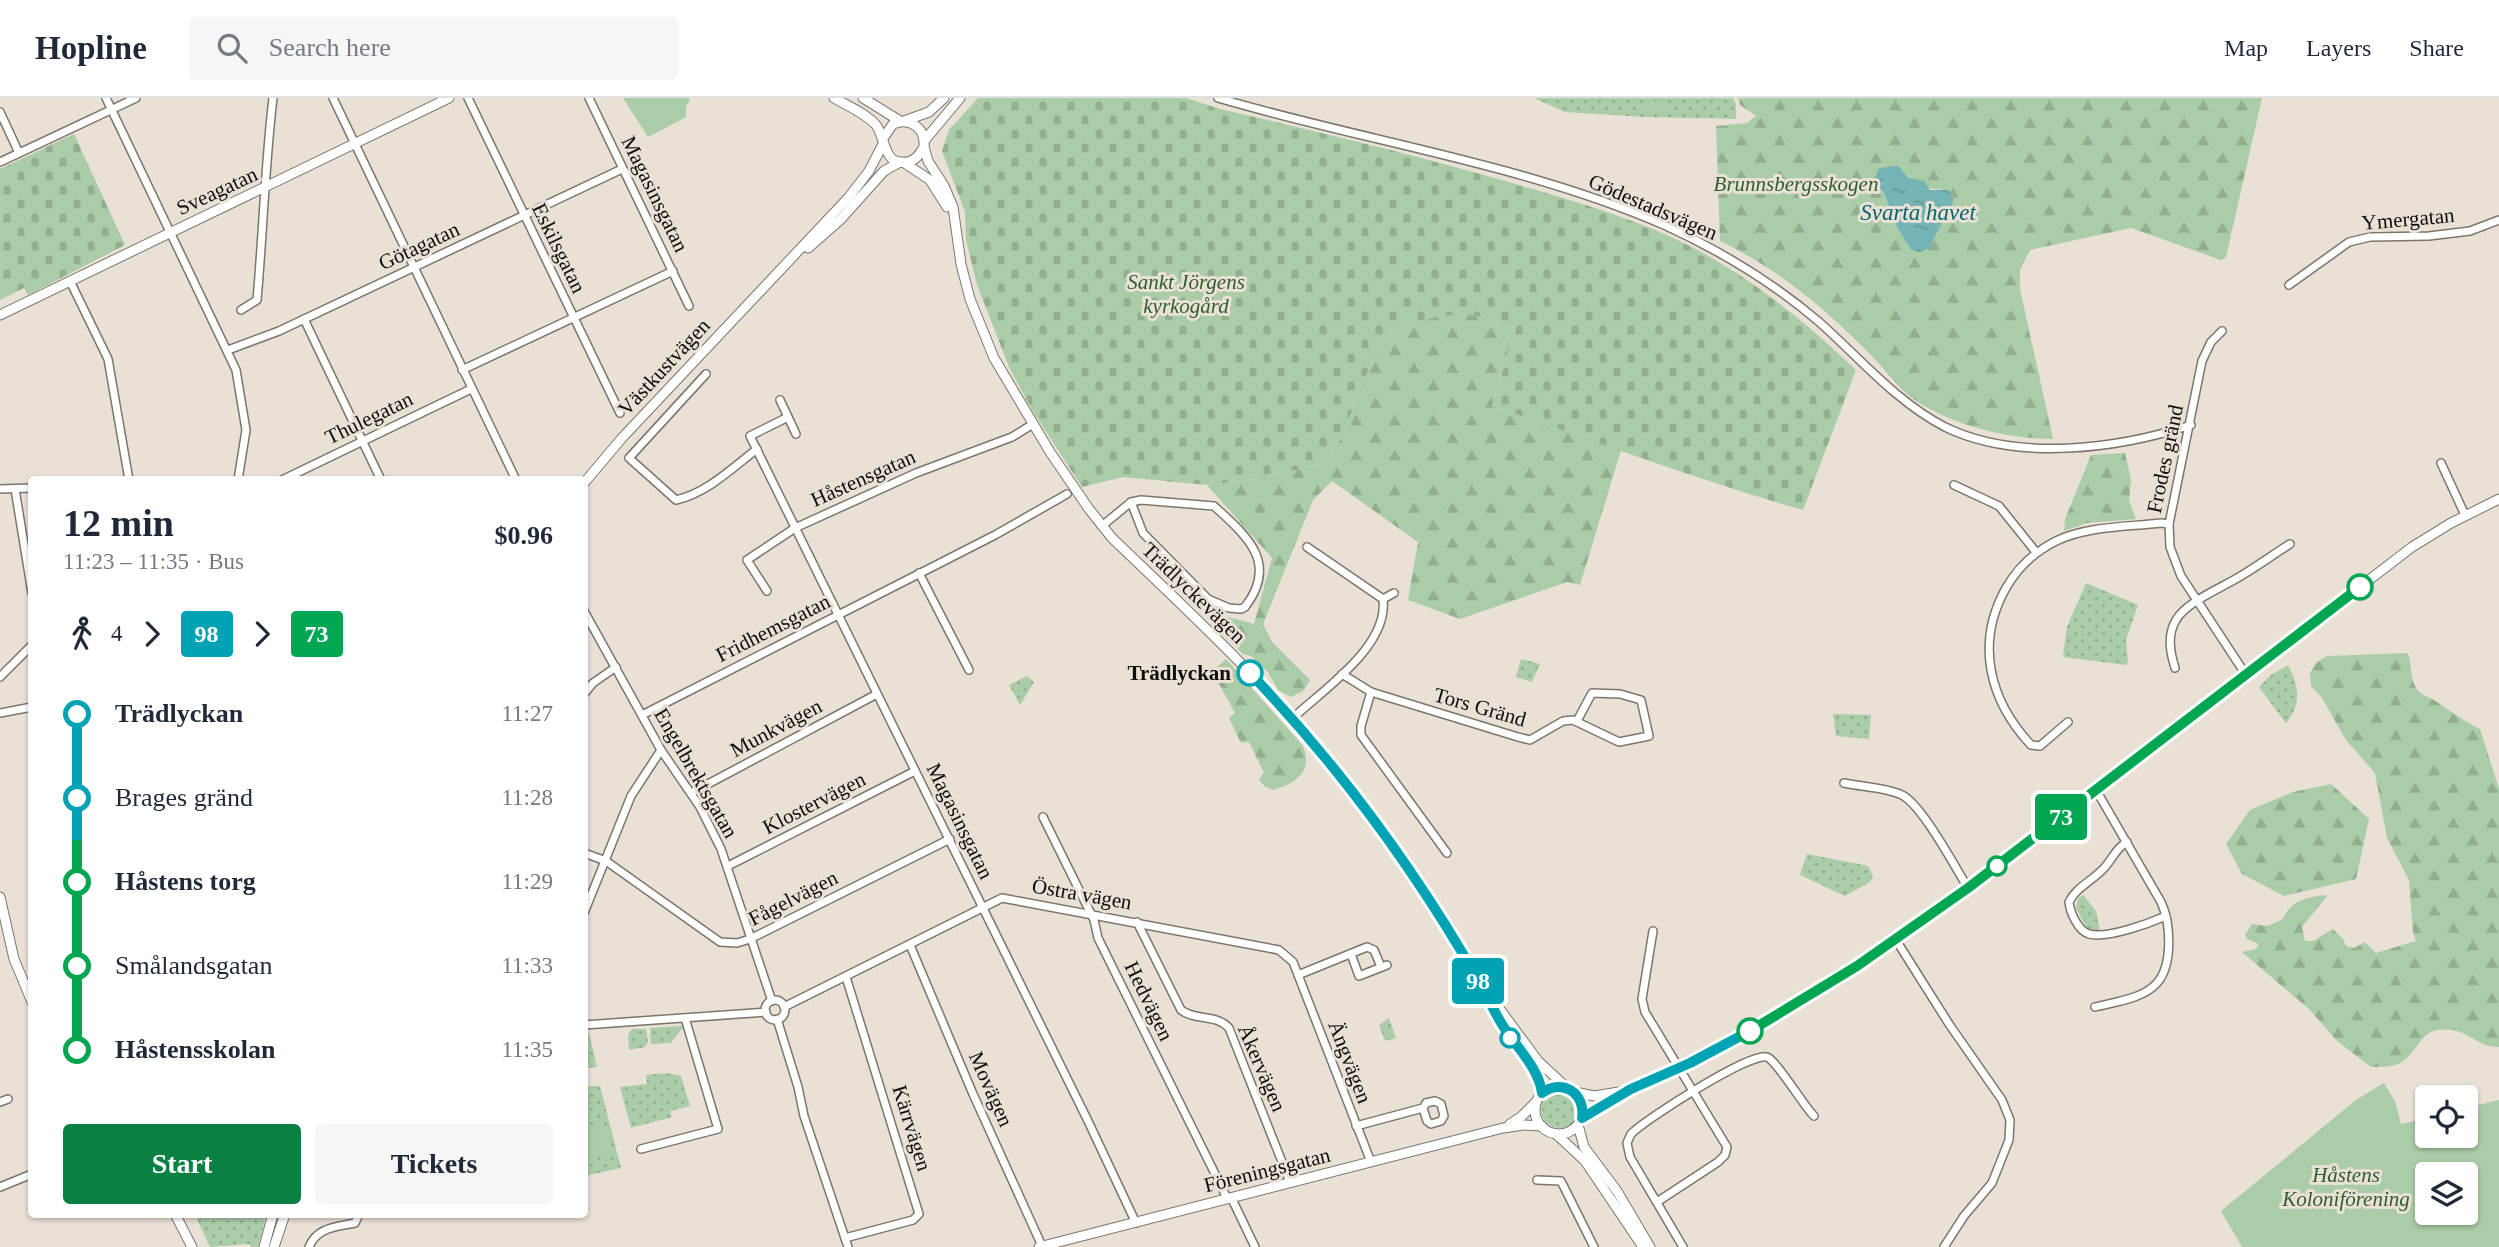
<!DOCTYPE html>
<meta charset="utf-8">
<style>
:root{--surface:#fff;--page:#f6f6f7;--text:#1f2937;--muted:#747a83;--line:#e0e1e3;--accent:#0b8043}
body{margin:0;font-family:Georgia,serif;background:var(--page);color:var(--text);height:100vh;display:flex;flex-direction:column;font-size:26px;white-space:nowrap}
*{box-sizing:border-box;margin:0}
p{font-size:23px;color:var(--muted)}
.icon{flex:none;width:38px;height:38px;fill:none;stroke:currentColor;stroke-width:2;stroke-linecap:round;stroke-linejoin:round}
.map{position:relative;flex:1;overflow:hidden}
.details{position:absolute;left:28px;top:378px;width:560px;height:742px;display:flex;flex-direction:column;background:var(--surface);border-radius:7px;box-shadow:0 2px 5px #0004}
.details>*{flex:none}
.badge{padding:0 14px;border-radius:5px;font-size:24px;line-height:46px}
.tools{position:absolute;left:2415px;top:987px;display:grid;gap:14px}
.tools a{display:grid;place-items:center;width:63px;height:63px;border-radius:7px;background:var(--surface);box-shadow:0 2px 5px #0004;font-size:35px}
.map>.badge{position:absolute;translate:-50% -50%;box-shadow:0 0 0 4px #fff}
.legs{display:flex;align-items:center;gap:10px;height:77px;padding:0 35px;font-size:23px}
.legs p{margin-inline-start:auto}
.summary{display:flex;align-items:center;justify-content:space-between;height:119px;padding:0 35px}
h1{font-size:38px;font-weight:700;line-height:52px}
.button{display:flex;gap:14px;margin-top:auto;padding:14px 35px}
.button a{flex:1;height:80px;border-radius:7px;background:var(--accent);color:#fff;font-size:28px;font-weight:700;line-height:80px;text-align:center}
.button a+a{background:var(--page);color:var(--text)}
ul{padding:0 35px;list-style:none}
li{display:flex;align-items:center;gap:24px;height:84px;font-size:26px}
li i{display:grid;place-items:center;width:10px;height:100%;margin:0 9px;background:currentColor}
li i::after{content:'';width:18px;height:18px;margin:-9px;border:5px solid;border-radius:50%;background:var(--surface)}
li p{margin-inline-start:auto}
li:first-child i{background:linear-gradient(#0000 50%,currentColor 0)}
li:last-child i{background:linear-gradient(currentColor 50%,#0000 0)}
header{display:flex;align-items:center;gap:42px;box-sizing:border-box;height:98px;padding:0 35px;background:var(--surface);border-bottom:2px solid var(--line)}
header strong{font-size:33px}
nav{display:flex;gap:38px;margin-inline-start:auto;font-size:24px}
.search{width:490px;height:63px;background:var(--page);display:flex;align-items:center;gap:18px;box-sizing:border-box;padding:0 24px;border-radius:7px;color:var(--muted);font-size:26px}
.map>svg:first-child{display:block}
</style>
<header>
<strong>Hopline</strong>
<div class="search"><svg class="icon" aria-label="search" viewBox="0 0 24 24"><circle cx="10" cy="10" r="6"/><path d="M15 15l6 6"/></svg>Search here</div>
<nav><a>Map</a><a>Layers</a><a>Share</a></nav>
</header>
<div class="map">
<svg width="2499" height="1149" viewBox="0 0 2499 1149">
<defs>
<pattern id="grass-dots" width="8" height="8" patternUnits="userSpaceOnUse" patternTransform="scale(1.75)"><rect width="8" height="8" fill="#aacca6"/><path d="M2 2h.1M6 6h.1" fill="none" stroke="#91ae8e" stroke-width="1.8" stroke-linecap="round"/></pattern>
<pattern id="forest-firs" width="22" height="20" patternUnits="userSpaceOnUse" patternTransform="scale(1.75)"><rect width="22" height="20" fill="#aacca6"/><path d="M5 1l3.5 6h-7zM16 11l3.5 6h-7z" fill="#91ae8e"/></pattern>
<pattern id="cemetery-stones" width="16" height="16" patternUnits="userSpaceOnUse" patternTransform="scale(1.75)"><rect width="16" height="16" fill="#aacca6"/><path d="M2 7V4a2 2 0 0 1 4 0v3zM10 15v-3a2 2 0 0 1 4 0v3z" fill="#91ae8e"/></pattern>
<pattern id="water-ripples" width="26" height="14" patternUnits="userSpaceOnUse" patternTransform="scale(1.75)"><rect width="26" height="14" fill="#74b3b6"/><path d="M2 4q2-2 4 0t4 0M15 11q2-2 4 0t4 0" fill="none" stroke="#63999b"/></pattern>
</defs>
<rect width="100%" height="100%" fill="#e9e0d6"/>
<g fill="url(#grass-dots)">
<path d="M 1534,0 L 1733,0 L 1736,7 L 1736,21 L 1645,19 L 1565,14 Z"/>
<path d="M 2086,485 L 2138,507 L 2126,542 L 2128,563 L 2126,567 L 2063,559 L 2067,529 Z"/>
<path d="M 1521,561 L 1540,566 L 1532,584 L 1516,579 Z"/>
<path d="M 2288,567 C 2299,588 2302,606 2286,625 L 2259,589 L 2271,577 Z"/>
<path d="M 1027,578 L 1034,584 L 1020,607 L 1009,587 Z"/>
<path d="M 1833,616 L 1871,617 L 1869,641 L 1836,638 Z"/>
<path d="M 1807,756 L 1864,767 L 1869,769 L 1873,779 L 1870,784 L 1845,798 L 1800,777 Z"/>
<path d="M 2083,797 L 2096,813 L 2100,833 L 2096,835 L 2087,830 L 2076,810 L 2078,801 Z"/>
<path d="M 1389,920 L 1396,940 L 1385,943 L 1379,927 Z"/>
<path d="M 684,928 L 671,945 L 651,946 L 650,930 Z"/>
<path d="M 632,931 L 646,931 L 648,944 L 645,949 L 629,952 L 628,937 Z"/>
<path d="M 585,935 L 589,935 L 597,969 L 585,970 Z"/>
<path d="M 666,975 L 681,978 L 690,1008 L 670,1013 L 672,1019 L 631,1030 L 620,989 L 647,986 L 646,977 Z"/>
<path d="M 585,988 L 600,988 L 621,1070 L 585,1078 Z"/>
<circle cx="1560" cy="1011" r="19"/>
<path d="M 195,1117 L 266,1117 L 258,1149 L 251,1149 L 249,1146 L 210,1149 Z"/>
</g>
<g fill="url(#forest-firs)" fill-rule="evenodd">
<path d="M 1738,0 L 2262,0 L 2226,159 L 2221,162 L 2131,130 L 2030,152 L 2020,172 L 2020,191 L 2053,341 C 2007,341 1950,327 1912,300 C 1896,288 1880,265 1864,250 C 1821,207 1775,169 1720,143 L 1716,28 L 1747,25 L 1756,18 L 1740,7 ZM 1898,68 C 1910,81 1923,93 1941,91 L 1954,102 L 1943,121 L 1911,152 L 1897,129 L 1883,93 L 1873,84 L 1879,70 Z"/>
<path d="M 1470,215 L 1516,228 L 1492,308 L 1621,352 L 1580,487 L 1567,484 L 1460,521 L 1408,502 L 1418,444 L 1332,383 L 1313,402 L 1263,526 L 1272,544 L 1310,582 L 1303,593 L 1291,599 L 1278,592 L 1268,574 L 1251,558 L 1243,556 L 1212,527 L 1214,520 L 1228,519 L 1254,526 L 1272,460 L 1207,387 L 1255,381 L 1323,366 L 1342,339 L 1365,279 L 1390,234 L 1442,216 Z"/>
<path d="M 2125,355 L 2131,382 L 2129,403 L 2136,421 L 2087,425 L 2064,433 L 2065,421 L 2091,357 Z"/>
<path d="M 2408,555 C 2412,566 2410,578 2415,588 C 2419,597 2429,598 2437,604 C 2451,614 2464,623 2480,631 L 2499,691 L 2499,949 C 2475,950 2469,928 2438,932 C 2418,935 2416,959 2398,966 C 2391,969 2379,969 2371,969 L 2337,943 L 2309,911 L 2242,854 L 2256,851 L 2259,846 L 2247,841 L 2245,837 L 2252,826 L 2268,828 L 2283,821 C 2292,802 2303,801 2323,797 L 2327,798 L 2302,829 L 2305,843 L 2313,843 L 2333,831 L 2343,841 L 2346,848 L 2354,850 L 2365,844 L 2376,855 L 2416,843 L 2413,834 L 2409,782 L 2387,740 L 2375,675 L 2346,642 L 2322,600 L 2311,588 L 2310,575 L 2316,565 L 2327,558 Z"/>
<path d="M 1226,561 L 1303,648 C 1313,674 1296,685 1273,692 L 1264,688 L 1259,681 L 1264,675 L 1249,644 L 1241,645 L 1229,620 L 1235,615 L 1218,584 L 1212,585 L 1207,578 Z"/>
<path d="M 2331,686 L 2369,721 L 2356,781 L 2284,798 L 2242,776 L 2226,746 L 2250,712 L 2293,694 Z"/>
</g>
<g fill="url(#cemetery-stones)">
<path d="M 978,0 L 1186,0 L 1220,11 C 1318,34 1416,57 1512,85 C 1577,104 1642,122 1701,154 C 1758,185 1809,227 1856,272 L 1803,412 C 1698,382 1595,343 1492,308 L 1516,229 C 1459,209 1445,215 1390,234 L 1365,279 L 1342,339 L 1323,366 L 1255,381 L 1207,387 L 1123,379 L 1082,389 L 1032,312 L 1009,269 L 977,187 L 966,142 L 965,114 L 942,53 L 949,32 Z"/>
<path d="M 74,36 L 125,147 L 28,197 L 24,190 L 0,202 L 0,71 Z"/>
</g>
<g fill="#aacca6" fill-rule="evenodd">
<path d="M 623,0 L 688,0 L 690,3 L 686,8 L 686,19 L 648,39 Z"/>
<path d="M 1647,3 L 1667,5 L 1666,16 L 1646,14 Z"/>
<path d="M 2384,985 L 2395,1003 L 2401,1026 L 2427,1020 L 2427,1038 L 2466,1038 L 2466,1010 L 2499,1002 L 2499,1149 L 2242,1149 L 2221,1113 L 2356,1002 ZM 2466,1076 L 2466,1115 L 2427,1115 L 2427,1076 Z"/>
<path d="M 606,1028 L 612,1053 L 585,1060 L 585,1033 Z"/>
</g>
<path fill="url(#water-ripples)" d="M 1894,68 L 1898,68 L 1909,80 L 1924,83 L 1930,92 L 1948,92 L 1954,102 L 1929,150 L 1920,154 L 1911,152 L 1897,129 L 1883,93 L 1875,89 L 1873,84 L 1879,70 Z"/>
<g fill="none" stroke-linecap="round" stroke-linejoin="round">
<defs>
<g id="minor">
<path d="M 106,0 L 236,272 L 246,332 L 238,382"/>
<path d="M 333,0 L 516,382"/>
<path d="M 468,0 L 620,315"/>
<path d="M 589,0 L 689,208"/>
<path d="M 1218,0 C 1364,43 1524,66 1664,127 C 1719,152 1772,184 1818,223 C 1859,259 1895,303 1945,329 C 2017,364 2117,351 2191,327"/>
<path d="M 0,14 L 19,55"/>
<path d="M 0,64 L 136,0"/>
<path d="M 70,183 L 108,261 L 129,382"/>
<path d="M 2289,187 L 2349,144 L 2370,139 L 2429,138 L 2470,133 L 2499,122"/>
<path d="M 241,212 L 257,202 C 263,135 265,67 273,0"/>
<path d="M 304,221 L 381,382"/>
<path d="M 2222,233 L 2211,244 L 2202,263 L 2169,426 L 2170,449 L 2181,478 L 2246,577"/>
<path d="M 228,252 L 279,233 L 622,71"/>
<path d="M 462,272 L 673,173"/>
<path d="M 706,276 L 629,360 L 676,402 C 707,395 731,371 757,351"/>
<path d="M 780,302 L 796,336"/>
<path d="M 788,319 L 750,338 L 1088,1023 L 1136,1125"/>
<path d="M 2441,365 L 2465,417"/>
<path d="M 282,382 L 471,291"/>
<path d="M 1954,387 L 1999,408 L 2036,454"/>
<path d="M 0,391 L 32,390"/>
<path d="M 15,391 L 32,495"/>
<path d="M 1102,428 L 1131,404 L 1141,402 L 1214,408 C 1247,438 1279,465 1245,509 L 1241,511 L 1229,510 L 1208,501 L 1143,435 L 1131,404"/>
<path d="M 919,475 L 969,572"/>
<path d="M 767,493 L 747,462 L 795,430 L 916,375 L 1012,339 L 1033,326"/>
<path d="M 1383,501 L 1394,495"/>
<path d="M 584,513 L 661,652 L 700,709 L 721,751 L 772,903"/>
<path d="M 2175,570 C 2170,554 2167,537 2176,522 C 2187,503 2224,489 2244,476 C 2259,467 2274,456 2290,446"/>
<path d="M 1342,576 L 1371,594 L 1518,639 L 1530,642 L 1563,623 L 1573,622 L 1619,644 L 1649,638 L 1641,602 L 1620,596 L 1592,595 L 1577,623"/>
<path d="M 0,579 L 32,547"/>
<path d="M 1371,594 L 1361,628 L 1361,637 L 1447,755"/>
<path d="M 584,596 L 593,585 L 616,569"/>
<path d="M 0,615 L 32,609"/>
<path d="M 642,617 L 995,437 L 1067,396"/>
<path d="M 1293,620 C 1324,591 1389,548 1383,501 L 1307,449"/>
<path d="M 2068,624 L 2040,648 L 2031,647 C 1989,602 1975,545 2006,490 C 2018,469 2034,454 2056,443 C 2087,428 2127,429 2161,425 L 2169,426"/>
<path d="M 1844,685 C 1862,689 1885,689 1902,697 C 1922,707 1955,769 1968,790"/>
<path d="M 691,695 L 877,596"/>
<path d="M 1043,719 L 1094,822 L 1098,840 L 1227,1100"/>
<path d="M 2127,744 C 2116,750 2113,760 2105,769 C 2094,782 2076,789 2069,804 C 2070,814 2078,833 2089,836 C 2107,841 2150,825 2166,818"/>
<path d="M 584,755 L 606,763 L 720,844 L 737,845 L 750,841 L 950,741"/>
<path d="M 728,768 L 915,673"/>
<path d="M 584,815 L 631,698 L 661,652"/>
<path d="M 1137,824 L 1181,912 C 1195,923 1217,916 1229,930 L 1290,1084"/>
<path d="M 1653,833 L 1642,901 L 1645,914 L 1727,1049 L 1725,1057 L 1718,1064 L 1657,1104"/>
<path d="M 1896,842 L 1949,926 L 2002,1002 L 2010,1022 L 2009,1042 L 1992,1085 L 1964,1118 L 1944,1149"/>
<path d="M 910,847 L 973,996 L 1042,1148"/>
<path d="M 1351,856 L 1359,878 L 1387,867"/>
<path d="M 1298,877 L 1367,849 L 1374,852 L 1381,869"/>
<circle cx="775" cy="912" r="10"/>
<path d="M 784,909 L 1002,800 L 1279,852 L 1293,864 L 1371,1064"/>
<path d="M 2095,909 C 2114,904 2143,901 2157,885 C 2173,867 2171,825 2161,804 L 2096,692"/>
<path d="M 777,921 L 798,989 L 804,1018 L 848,1149"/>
<path d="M 584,927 L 766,914"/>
<path d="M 0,1004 L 8,1001"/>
<path d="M 1356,1028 L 1423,1010 L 1426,1005 L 1435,1003 L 1441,1006 L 1444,1018 L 1441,1023 L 1431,1026 L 1427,1023 L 1423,1010"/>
<path d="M 641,1051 L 718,1031 L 685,920"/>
<path d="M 1537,1082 L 1561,1083 L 1594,1149"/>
<path d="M 0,1089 L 32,1076"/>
<path d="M 1231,1099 L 1255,1149"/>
<path d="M 845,1140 L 913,1122 L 919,1116 L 846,879"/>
<path d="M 309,1149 C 317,1129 336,1129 355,1125 L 359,1116"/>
<path d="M 1683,1149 L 1630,1059 L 1627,1045 L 1631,1036 C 1646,1021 1750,954 1767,959 C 1777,963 1803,1007 1814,1018"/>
</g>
<g id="tertiary">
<path d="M 834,0 C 848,8 865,15 876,27 C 886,40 883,69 908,64 C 916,62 920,56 924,49 C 926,30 910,19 893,26 L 884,39"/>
<path d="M 863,0 L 900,23"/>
<path d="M 904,23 L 929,14 L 944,0"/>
<path d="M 924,43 L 960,0"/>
<path d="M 924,49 L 928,63 L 944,88 L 953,109 L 961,166 L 970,201 L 994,260 L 1050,354 L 1089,411 L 1112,440 C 1187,512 1265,584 1331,665 C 1396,745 1449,834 1500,923 C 1513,946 1539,968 1542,995"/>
<path d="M 903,64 L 930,82 L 947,109"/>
<path d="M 808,150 L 841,121 L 884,73 L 900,64"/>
<path d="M 0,217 L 449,0"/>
<path d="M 584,385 L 622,340 L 849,99 L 869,73 L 883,46"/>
<path d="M 0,799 L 14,861 L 32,904"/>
<path d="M 1490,898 L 1538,963 L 1566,989"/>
<circle cx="1559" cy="1012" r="24"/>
<path d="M 1575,994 L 1594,998 L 1619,994"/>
<path d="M 1582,1020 L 1631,991 L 1690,966 L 1779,917 L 1896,842 L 1968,790 L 2412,449 L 2451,425 L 2499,401"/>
<path d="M 1510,1026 L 1522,1018 L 1536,1004"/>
<path d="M 1578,1027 L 1584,1049 L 1617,1093 L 1650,1149"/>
<path d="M 1556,1036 L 1585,1063 L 1643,1149"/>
<path d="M 175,1116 L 192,1149"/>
<path d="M 264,1149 L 273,1116"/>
<path d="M 274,1149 L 285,1116"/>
<path d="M 1039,1149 L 1503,1030 L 1524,1027 L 1542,1028"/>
</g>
</defs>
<use href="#minor" stroke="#7d756c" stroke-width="10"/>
<use href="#tertiary" stroke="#7d756c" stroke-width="11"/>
<use href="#minor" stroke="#fff" stroke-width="7"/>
<use href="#tertiary" stroke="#fff" stroke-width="9"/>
</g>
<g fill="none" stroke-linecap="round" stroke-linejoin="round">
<defs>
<path id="line-1" d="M 1250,575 C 1339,668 1416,773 1480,885 C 1487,898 1493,911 1500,923 C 1513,946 1539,969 1542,995 C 1562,980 1586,995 1582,1020 L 1631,991 L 1690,965 L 1750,933"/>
<path id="line-2" d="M 1750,933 L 1857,868 L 1968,790 L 2360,489"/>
</defs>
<use href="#line-1" stroke="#fff" stroke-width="16"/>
<use href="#line-2" stroke="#fff" stroke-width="16"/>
<use href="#line-1" stroke="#00a3b4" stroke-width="10"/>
<use href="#line-2" stroke="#00a651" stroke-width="10"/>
</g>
<g fill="#fff" stroke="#00a651" stroke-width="3.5">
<circle cx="2360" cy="489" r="12"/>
<circle cx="1997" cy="768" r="9"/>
<circle cx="1750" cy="933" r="12"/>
</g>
<g fill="#fff" stroke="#00a3b4" stroke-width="3.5">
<circle cx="1250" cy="575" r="12"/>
<circle cx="1510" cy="940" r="9"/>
</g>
<g text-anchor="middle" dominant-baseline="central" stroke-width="6" stroke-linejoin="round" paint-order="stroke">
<g font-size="21" font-style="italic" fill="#2f5e2c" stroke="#e9e0d6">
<text x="1796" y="86">Brunnsbergsskogen</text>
<text x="1186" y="184">Sankt Jörgens<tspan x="1186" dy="24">kyrkogård</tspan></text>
<text x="2346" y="1077">Håstens<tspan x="2346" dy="24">Koloniförening</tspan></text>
</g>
<g font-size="21" fill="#0f0c09" stroke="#e9e0d6">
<text transform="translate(217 93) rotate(-25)">Sveagatan</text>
<text transform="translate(655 96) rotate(64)">Magasinsgatan</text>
<text transform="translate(1653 109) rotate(23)">Gödestadsvägen</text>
<text transform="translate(2408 121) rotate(-5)">Ymergatan</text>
<text transform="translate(419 148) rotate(-25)">Götagatan</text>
<text transform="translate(559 150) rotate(64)">Eskilsgatan</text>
<text transform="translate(664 269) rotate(-47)">Västkustvägen</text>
<text transform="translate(369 320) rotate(-26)">Thulegatan</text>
<text transform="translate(2165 361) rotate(-78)">Frodes gränd</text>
<text transform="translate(863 380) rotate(-24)">Håstensgatan</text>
<text transform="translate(1194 495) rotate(44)">Trädlyckevägen</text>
<text transform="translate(773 530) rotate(-27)">Fridhemsgatan</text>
<text transform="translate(1480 609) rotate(16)">Tors Gränd</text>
<text transform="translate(776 630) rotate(-28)">Munkvägen</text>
<text transform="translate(696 675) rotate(60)">Engelbrektsgatan</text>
<text transform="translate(814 705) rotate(-27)">Klostervägen</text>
<text transform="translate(960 723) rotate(64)">Magasinsgatan</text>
<text transform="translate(1082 796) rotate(10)">Östra vägen</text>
<text transform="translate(793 800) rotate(-27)">Fågelvägen</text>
<text transform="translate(1149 903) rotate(64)">Hedvägen</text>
<text transform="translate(1350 964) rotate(69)">Ängvägen</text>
<text transform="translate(1262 970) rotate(67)">Åkervägen</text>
<text transform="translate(991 991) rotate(66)">Movägen</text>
<text transform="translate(912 1030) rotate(73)">Kärrvägen</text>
<text transform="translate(1267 1072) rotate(-14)">Föreningsgatan</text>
</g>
<g font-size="21" font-weight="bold" fill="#0f0c09" stroke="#e9e0d6" text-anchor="end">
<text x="1231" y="575">Trädlyckan</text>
</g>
<g font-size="23" font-style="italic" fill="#086469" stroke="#e9e0d6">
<text x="1918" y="114">Svarta havet</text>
</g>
</g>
</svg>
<div class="tools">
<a><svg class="icon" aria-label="locate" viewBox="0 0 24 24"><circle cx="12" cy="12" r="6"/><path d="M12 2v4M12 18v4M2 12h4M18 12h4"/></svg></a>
<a><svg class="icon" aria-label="layers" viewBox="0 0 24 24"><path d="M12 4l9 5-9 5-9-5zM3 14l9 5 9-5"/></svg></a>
</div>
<b class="badge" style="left:1478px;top:883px;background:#00a3b4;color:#fff">98</b>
<b class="badge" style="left:2061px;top:719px;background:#00a651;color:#fff">73</b>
<section class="details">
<div class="summary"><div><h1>12 min</h1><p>11:23 – 11:35 · Bus</p></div><b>$0.96</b></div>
<div class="legs"><svg class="icon" aria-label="walk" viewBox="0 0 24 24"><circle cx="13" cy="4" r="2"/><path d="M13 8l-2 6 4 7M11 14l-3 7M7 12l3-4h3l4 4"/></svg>4<svg class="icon" aria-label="forward" viewBox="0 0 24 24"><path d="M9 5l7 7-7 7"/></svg><b class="badge" style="background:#00a3b4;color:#fff">98</b><svg class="icon" aria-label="forward" viewBox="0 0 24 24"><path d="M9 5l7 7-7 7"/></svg><b class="badge" style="background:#00a651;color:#fff">73</b></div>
<ul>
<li><i style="color:#00a3b4"></i><b>Trädlyckan</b><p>11:27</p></li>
<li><i style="color:#00a3b4"></i><span>Brages gränd</span><p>11:28</p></li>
<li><i style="color:#00a651"></i><b>Håstens torg</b><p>11:29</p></li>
<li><i style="color:#00a651"></i><span>Smålandsgatan</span><p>11:33</p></li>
<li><i style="color:#00a651"></i><b>Håstensskolan</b><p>11:35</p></li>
</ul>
<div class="button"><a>Start</a><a>Tickets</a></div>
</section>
</div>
